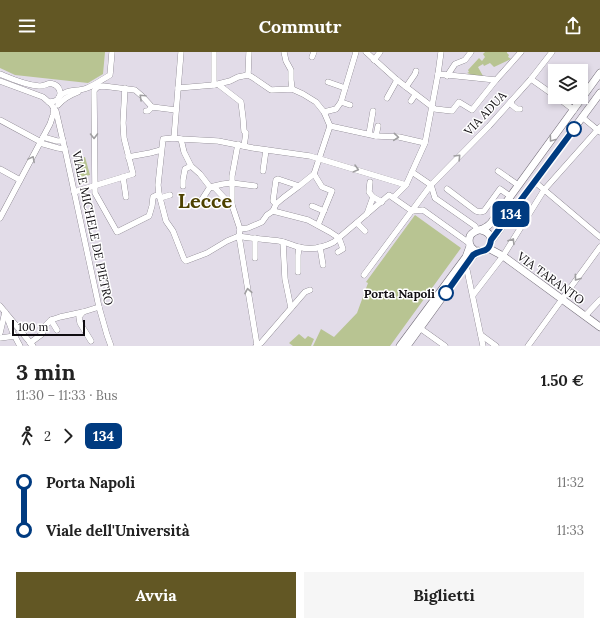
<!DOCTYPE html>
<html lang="it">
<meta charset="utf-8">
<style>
:root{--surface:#fff;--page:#f6f6f6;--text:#222;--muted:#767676;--accent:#625724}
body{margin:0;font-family:Lora,serif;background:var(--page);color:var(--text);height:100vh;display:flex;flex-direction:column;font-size:15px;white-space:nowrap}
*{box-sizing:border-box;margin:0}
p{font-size:13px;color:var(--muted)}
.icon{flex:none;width:22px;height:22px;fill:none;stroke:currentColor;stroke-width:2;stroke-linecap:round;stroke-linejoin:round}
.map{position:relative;height:294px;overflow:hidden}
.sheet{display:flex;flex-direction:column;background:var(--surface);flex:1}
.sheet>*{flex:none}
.badge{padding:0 8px;border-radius:6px;font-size:14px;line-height:26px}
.fabs{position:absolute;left:548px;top:12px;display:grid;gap:8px}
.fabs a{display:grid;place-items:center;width:40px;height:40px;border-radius:0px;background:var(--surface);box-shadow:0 2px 6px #0003;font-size:20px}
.scale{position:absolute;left:12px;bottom:10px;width:73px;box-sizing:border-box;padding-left:4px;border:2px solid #100d11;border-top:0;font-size:11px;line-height:14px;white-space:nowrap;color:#100d11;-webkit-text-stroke:3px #fff;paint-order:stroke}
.map>.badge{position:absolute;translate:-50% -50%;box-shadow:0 0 0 2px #fff}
.legs{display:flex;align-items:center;gap:6px;height:44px;padding:0 16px;font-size:13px}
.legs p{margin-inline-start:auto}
.head{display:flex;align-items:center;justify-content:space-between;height:68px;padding:0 16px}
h1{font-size:22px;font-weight:700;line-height:30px}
.primary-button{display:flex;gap:8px;margin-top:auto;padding:8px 16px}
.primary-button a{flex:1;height:46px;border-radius:0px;background:var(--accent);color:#fff;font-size:16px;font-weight:700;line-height:46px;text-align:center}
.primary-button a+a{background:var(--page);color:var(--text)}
ul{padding:0 16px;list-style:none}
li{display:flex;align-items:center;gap:14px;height:48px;font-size:15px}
li i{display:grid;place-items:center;width:6px;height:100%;margin:0 5px;background:currentColor}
li i::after{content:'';width:10px;height:10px;margin:-5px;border:3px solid;border-radius:50%;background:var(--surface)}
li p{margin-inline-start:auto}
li:first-child i{background:linear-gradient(#0000 50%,currentColor 0)}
li:last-child i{background:linear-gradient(currentColor 50%,#0000 0)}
header{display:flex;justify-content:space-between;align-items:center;height:52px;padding:0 16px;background:var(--accent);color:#fff;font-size:18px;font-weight:700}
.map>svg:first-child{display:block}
</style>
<header><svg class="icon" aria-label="menu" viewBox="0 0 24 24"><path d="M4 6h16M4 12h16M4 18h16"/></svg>Commutr<svg class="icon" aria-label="share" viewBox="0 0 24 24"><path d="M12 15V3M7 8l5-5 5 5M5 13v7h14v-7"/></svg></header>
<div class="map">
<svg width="600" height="294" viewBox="0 0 600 294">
<rect width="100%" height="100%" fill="#e2dce8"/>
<g fill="#b8c492">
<path d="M 0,0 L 105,0 L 103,22 L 88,31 L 15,23 L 0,16 Z"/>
<path d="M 485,0 L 507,0 L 507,1 L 509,3 L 508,5 L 511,7 L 494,15 L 490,11 L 484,14 L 483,12 L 478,15 L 483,24 L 470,24 L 470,22 L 467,21 L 469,20 L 468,18 L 479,6 L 482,9 L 485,5 L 483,2 Z"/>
<path d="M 85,105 L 90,123 L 80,125 L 76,107 Z"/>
<path d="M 415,163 L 461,196 L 390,294 L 313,294 L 321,277 L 334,285 L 357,261 L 368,231 L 366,230 Z"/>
<path d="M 299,282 L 305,287 L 308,284 L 314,287 L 311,294 L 293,294 L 289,291 Z"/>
</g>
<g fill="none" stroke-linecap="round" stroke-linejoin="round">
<defs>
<g id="minor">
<path d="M 214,0 L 214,33"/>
<path d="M 284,0 L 286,9 L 291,18 L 291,28 L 292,37"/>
<path d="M 366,0 L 397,28 L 435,57 L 452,59 L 459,50 L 472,58 L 496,28 L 521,0"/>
<path d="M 312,5 L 314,0"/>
<path d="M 374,8 L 380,0"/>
<path d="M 0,22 C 12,27 25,33 39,34 C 44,35 48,30 53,32 C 60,34 62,42 58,47 C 55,50 52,50 49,50"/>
<path d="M 438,22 L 496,28"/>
<path d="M 248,23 L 249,0"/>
<path d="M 447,24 L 455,12 L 465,8 L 471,0"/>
<path d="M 531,27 L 555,44"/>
<path d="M 0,29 L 43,45 L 51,52 L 56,59 L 66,102 L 99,255 L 107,283 L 111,294"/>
<path d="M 328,30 L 345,36"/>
<path d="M 219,33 L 241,50 L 243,66 L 244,79 L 246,81 L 244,94"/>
<path d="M 406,35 L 415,22 L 416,19"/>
<path d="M 178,36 L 214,33 L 230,29 L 238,25 L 248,23 L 252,25 L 271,38 L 292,37 L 303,42 L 316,50 L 324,60 L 330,74"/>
<path d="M 59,45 C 67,36 77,40 87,36 C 95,33 103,27 110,23 L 112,0"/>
<path d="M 557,45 L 574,58"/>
<path d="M 387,46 L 397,28"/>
<path d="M 411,49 L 415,43"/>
<path d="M 511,49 L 512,53 L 517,57 L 520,57"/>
<path d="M 341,50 L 350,53"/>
<path d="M 58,53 C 64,46 70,43 78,40"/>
<path d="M 146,59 L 148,59 L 152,55"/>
<path d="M 324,60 L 336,57 L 341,50 L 356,0"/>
<path d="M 582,65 L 600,80"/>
<path d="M 0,68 L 41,90"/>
<path d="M 330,74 L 376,84 L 399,85 L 425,91"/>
<path d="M 369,82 L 373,59"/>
<path d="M 376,84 L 378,74"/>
<path d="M 43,85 L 57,89 L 63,89"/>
<path d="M 174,86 L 181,0"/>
<path d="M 181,87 L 184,100 L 191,114 L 200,122 L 210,135 L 215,136 L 229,151 L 232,153"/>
<path d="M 40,91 L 58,96 L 65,97"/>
<path d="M 238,92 L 232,124 L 232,153 L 240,177 L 239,184 L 257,293"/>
<path d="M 128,105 L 150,101 L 161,98"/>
<path d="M 0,117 L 20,128"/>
<path d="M 263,119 L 266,98"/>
<path d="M 498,119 L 518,133"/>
<path d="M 412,120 L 431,133"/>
<path d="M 314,122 L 322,135 L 332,139 L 318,173"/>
<path d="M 123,125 L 126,145"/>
<path d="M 370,130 L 369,140 L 373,145"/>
<path d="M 535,130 L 600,185"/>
<path d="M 431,133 L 435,146 L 475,174 L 477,178"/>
<path d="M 183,134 L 183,128 L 185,117 L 191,114"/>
<path d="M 447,137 L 476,159 L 480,160 L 484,159 L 500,137 L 510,144"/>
<path d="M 74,140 L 133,122 L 124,86 L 123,71 L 125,36"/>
<path d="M 159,142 L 153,145 L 152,154 L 149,164 L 117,180 L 95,141 L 94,39 C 96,35 99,34 103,34 L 135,38 L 142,44 L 152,55 L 176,58"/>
<path d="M 394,145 L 406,133 L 425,91 L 438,22 L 441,0"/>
<path d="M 160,146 L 170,143"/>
<path d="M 199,152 L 210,135 L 223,132 L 232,131 L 255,134"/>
<path d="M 276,152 L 273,149 L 276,128 L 278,127 L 299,134"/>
<path d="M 312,154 L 324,159"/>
<path d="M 273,159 L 276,152 L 283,146 L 299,134 L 314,122 L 330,74"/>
<path d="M 273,159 L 308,168 L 330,180 L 339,186"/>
<path d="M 412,159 L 423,158 L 469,191"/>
<path d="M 367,162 L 373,145 L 382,150"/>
<path d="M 0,166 L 50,72 L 53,63 L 54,56"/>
<path d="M 357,171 L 365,179"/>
<path d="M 240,177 L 248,176 L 262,170 L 267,163 L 273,159"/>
<path d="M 239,184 L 227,189 L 207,201 L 186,209 L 184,207 L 173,179 L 166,169 L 159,142 L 158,133 L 163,87 L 174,86 L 181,87 L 218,89 L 253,96 L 310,104 L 406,133"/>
<path d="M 239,184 C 252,187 266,187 279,189 C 286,190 291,193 298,195 C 310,198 323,196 334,190 L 389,143 L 412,159"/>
<path d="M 255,186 L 255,206"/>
<path d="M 283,190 L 285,227 L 291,256"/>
<path d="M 320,195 L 323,213"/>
<path d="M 338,200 L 343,197 L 339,186"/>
<path d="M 466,213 L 483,294"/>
<path d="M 298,220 L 298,203 L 299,195"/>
<path d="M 364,223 L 431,133 L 489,74 L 531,27 L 552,0"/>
<path d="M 473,243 L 503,204 L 544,138 L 600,75"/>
<path d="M 0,254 L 33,294"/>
<path d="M 585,264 L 600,248"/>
<path d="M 7,265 L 13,281 L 20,294"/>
<path d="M 51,268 L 57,278"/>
<path d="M 417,274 L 445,294"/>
<path d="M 0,281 L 5,260"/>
<path d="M 481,283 L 496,294"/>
<path d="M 0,286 L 15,284"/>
<path d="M 91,289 L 80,271 L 79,265 L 83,260 L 99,255"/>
<path d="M 30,291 L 42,282 L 46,273 L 51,268 L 60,265 L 83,260"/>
<path d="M 256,294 L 261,291 L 305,240 L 310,238"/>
<path d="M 528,294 L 600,195"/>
</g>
<g id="major">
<path d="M 481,178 C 503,183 483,211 471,195 C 469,192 469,187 470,184 C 474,177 481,179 486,175 C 487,175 490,172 491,171 L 600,21"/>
<path d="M 491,189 L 600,41"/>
<path d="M 488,196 L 503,204 L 600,275"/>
<path d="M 400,294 L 466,205 L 470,194"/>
<path d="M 407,294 L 470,207 L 478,199"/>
</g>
</defs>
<use href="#minor" stroke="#736d78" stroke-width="6"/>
<use href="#major" stroke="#736d78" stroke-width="8"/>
<use href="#minor" stroke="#fff" stroke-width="5.5"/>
<use href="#major" stroke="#fff" stroke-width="7"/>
</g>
<defs><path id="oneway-chevron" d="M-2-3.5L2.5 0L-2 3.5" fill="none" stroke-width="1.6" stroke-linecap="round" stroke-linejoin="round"/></defs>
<g stroke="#9f9ea0">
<use href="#oneway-chevron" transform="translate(142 45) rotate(-137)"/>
<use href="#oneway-chevron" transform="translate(94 84) rotate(89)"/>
<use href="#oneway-chevron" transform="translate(396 85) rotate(5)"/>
<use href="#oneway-chevron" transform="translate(552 87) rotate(126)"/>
<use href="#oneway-chevron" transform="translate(458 105) rotate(-46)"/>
<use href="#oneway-chevron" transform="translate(32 107) rotate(-62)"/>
<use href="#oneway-chevron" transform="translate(356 117) rotate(15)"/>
<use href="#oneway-chevron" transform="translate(512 189) rotate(-58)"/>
<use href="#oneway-chevron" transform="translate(577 226) rotate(126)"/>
<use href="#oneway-chevron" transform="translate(248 239) rotate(-100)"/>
</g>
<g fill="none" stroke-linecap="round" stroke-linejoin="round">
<defs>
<path id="line-1" d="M 446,241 L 473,203 C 481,197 489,202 491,188 L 574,77"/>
</defs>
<use href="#line-1" stroke="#fff" stroke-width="9"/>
<use href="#line-1" stroke="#003b80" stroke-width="6"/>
</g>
<g fill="#fff" stroke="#003b80" stroke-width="2">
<circle cx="574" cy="77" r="7"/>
<circle cx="446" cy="241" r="7"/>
</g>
<g text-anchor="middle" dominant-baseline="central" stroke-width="3" stroke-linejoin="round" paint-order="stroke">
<g font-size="12" fill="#100d11" stroke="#fff">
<text transform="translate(485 61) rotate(-47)">VIA ADUA</text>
<text transform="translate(93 176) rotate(78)">VIALE MICHELE DE PIETRO</text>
<text transform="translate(551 226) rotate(36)">VIA TARANTO</text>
</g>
<g font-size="12" font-weight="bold" fill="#100d11" stroke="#fff" text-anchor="end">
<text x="435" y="241">Porta Napoli</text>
</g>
<g font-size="20" font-weight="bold" fill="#4e4200" stroke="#fff">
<text x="205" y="148">Lecce</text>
</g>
</g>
</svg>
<div class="fabs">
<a><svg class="icon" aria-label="layers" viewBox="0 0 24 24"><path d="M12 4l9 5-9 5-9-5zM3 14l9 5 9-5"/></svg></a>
</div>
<div class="scale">100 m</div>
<b class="badge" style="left:511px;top:162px;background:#003b80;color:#fff">134</b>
</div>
<section class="sheet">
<div class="head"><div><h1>3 min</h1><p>11:30 – 11:33 · Bus</p></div><b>1.50 €</b></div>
<div class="legs"><svg class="icon" aria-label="walk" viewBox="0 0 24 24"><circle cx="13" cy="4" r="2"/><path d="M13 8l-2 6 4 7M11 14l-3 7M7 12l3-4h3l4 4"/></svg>2<svg class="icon" aria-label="forward" viewBox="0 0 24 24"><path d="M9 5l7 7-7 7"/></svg><b class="badge" style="background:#003b80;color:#fff">134</b></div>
<ul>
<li><i style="color:#003b80"></i><b>Porta Napoli</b><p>11:32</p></li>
<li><i style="color:#003b80"></i><b>Viale dell'Università</b><p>11:33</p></li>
</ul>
<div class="primary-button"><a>Avvia</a><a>Biglietti</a></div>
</section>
